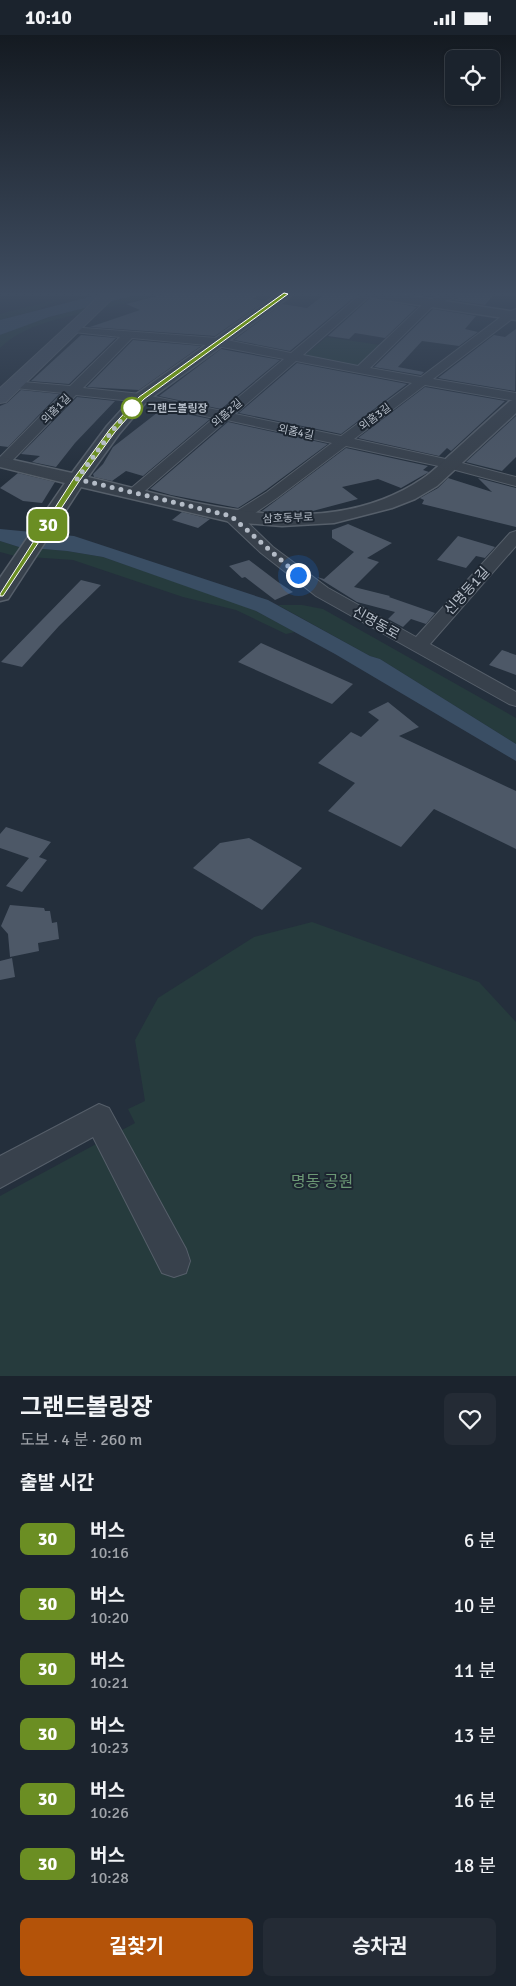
<!DOCTYPE html>
<html lang="ko">
<meta charset="utf-8">
<style>
:root{--surface:#1b232d;--page:#242b35;--text:#f1f3f6;--muted:#a0a4aa;--line:#394049;--accent:#b45309}
body{margin:0;font-family:Signika,"Noto Sans KR",sans-serif;background:var(--page);color:var(--text);height:100vh;display:flex;flex-direction:column;font-size:19px;white-space:nowrap}
*{box-sizing:border-box;margin:0}
p{font-size:16px;color:var(--muted)}
.icon{flex:none;width:28px;height:28px;fill:none;stroke:currentColor;stroke-width:2;stroke-linecap:round;stroke-linejoin:round}
.map{position:relative;height:1341px;overflow:hidden}
.drawer{display:flex;flex-direction:column;background:var(--surface);flex:1}
.drawer>*{flex:none}
.badge{padding:0 10px;border-radius:8px;font-size:18px;line-height:32px}
.tools{position:absolute;left:445px;top:15px;display:grid;gap:10px}
.tools a{display:grid;place-items:center;width:55px;height:55px;border-radius:8px;background:var(--surface);box-shadow:0 1px 4px #0004,0 0 0 1px var(--line);font-size:25px}
.you{position:absolute;width:25px;height:25px;margin:-12px;border:4px solid #fff;border-radius:50%;background:#1a73e8;box-shadow:0 0 0 8px #1a73e833}
.map>.badge{position:absolute;translate:-50% -50%;box-shadow:0 0 0 2px #fff}
h2{padding:0 20px;font-size:19px;line-height:45px}
.round{display:grid;place-items:center;flex:none;width:52px;height:52px;border-radius:8px;background:var(--page)}
.head{display:flex;align-items:center;justify-content:space-between;height:85px;padding:0 20px}
h1{font-size:24px;font-weight:700;line-height:38px}
.primary-button{display:flex;gap:10px;margin-top:auto;padding:10px 20px}
.primary-button a{flex:1;height:58px;border-radius:8px;background:var(--accent);color:#fff;font-size:20px;font-weight:700;line-height:58px;text-align:center}
.primary-button a+a{background:var(--page);color:var(--text)}
ul{padding:0;list-style:none}
li{display:flex;align-items:center;gap:15px;height:65px;padding:0 20px}
li div{flex:1}
li b{display:block;font-size:19px}
li em{font-style:normal}
li .badge{min-width:55px;font-weight:700;text-align:center}
.status{display:flex;justify-content:space-between;align-items:center;height:35px;padding:0 25px;background:var(--surface);direction:ltr}
.status svg{height:14px;fill:currentColor}
.map>svg:first-child{display:block}
</style>
<div class="status"><b>10:10</b><svg viewBox="0 0 49 12"><path d="M0 12V9h3v3zM5 12V6h3v6zM10 12V3h3v9zM15 12V0h3v12zM26 1h20v11H26zM47 4h2v5h-2z"/></svg></div>
<div class="map">
<svg width="516" height="1341" viewBox="0 0 516 1341">
<rect width="100%" height="100%" fill="#242f3c"/>
<g fill="#263b3d">
<path d="M 140,259 L 163,259 C 139,265 115,270 92,276 C 60,284 25,289 0,313 L 0,300 C 45,281 93,271 140,259 Z"/>
<path d="M 60,264 L 37,275 L 0,285 L 0,279 L 3,278 Z"/>
<path d="M 327,302 L 380,310 L 364,329 L 354,331 L 303,321 Z"/>
<path d="M 0,506 L 19,512 L 67,516 L 103,522 L 236,568 L 256,576 L 295,597 L 286,599 L 236,575 L 183,562 L 73,525 L 15,521 L 0,517 Z"/>
<path d="M 278,570 L 302,570 L 323,574 L 516,683 L 516,709 L 380,624 L 370,621 Z"/>
<path d="M 312,887 L 479,947 L 516,987 L 516,1341 L 0,1341 L 0,1161 L 135,1088 L 128,1074 L 145,1066 L 135,1005 L 158,963 L 254,902 Z"/>
</g>
<g fill="#3a4e64">
<path d="M 101,259 L 140,259 L 49,282 L 0,300 L 0,285 Z"/>
<path d="M 0,494 L 74,501 L 268,565 L 370,621 L 380,624 L 516,709 L 516,726 L 335,619 L 256,576 L 103,522 L 67,516 L 19,512 L 0,506 Z"/>
</g>
<g fill="#4d5867">
<path d="M 165,259 L 260,259 L 253,264 L 265,266 L 215,301 L 90,292 L 140,275 L 126,269 Z"/>
<path d="M 325,259 L 358,259 L 290,316 L 234,305 L 282,269 L 307,273 Z"/>
<path d="M 461,259 L 494,259 L 485,270 L 452,265 L 459,263 Z"/>
<path d="M 370,263 L 417,272 L 385,303 L 355,298 L 349,304 L 328,301 Z"/>
<path d="M 433,274 L 476,281 L 465,294 L 478,297 L 459,311 L 422,306 L 398,332 L 424,337 L 421,340 L 374,332 Z"/>
<path d="M 516,294 L 515,356 L 438,343 L 494,300 L 505,302 Z"/>
<path d="M 81,300 L 116,303 L 69,349 L 31,346 Z"/>
<path d="M 133,305 L 201,311 L 139,355 L 87,352 Z"/>
<path d="M 221,314 L 280,325 L 221,374 L 159,361 Z"/>
<path d="M 297,328 L 407,349 L 341,399 L 239,378 Z"/>
<path d="M 425,352 L 505,366 L 451,416 L 447,413 L 439,421 L 358,403 Z"/>
<path d="M 21,355 L 59,359 L 8,412 L 0,411 L 0,371 L 7,368 Z"/>
<path d="M 77,362 L 115,366 L 75,408 L 56,432 L 32,427 L 40,421 L 21,419 Z"/>
<path d="M 162,374 L 210,384 L 143,441 L 126,436 L 112,446 L 94,442 L 93,439 L 103,429 L 113,412 Z"/>
<path d="M 516,381 L 516,422 L 502,436 L 466,427 Z"/>
<path d="M 228,387 L 328,409 L 266,455 L 238,473 L 171,460 L 150,454 Z"/>
<path d="M 346,413 L 428,431 L 423,435 L 429,437 L 401,453 L 378,444 L 342,452 L 358,464 L 309,477 L 262,476 Z"/>
<path d="M 18,438 L 55,447 L 42,468 L 23,466 L 0,453 Z"/>
<path d="M 448,443 L 492,457 L 478,443 L 516,453 L 516,492 L 422,469 L 424,465 L 420,463 L 438,453 Z"/>
<path d="M 182,477 L 210,484 L 198,493 L 172,485 Z"/>
<path d="M 348,489 L 392,508 L 367,523 L 379,527 L 354,552 L 390,561 L 389,562 L 435,578 L 426,589 L 411,584 L 403,592 L 401,591 L 388,584 L 395,577 L 357,567 L 317,542 L 324,544 L 354,517 L 332,503 L 332,495 Z"/>
<path d="M 458,501 L 495,512 L 485,523 L 476,521 L 466,533 L 437,525 Z"/>
<path d="M 249,525 L 278,547 L 293,557 L 275,565 L 245,542 L 242,543 L 229,531 Z"/>
<path d="M 81,545 L 101,550 L 59,591 L 22,632 L 1,627 Z"/>
<path d="M 261,608 L 353,649 L 332,669 L 238,627 Z"/>
<path d="M 502,615 L 516,620 L 516,640 L 489,630 Z"/>
<path d="M 388,667 L 419,692 L 399,701 L 516,756 L 516,814 L 434,774 L 401,812 L 328,776 L 355,748 L 318,728 L 351,697 L 361,702 L 379,685 L 368,677 Z"/>
<path d="M 6,792 L 51,807 L 39,822 L 47,825 L 22,857 L 6,851 L 29,823 L 0,813 L 0,799 Z"/>
<path d="M 249,803 L 302,833 L 262,875 L 193,833 L 220,808 Z"/>
<path d="M 10,870 L 44,873 L 45,876 L 50,876 L 52,888 L 57,887 L 59,904 L 38,908 L 39,916 L 10,922 L 8,899 L 1,891 Z"/>
<path d="M 12,923 L 15,942 L 0,945 L 0,926 Z"/>
</g>
<g fill="none" stroke-linecap="round" stroke-linejoin="round">
<defs>
<g id="minor">
<path d="M 361,259 L 372,259 L 303,320 L 358,331 L 426,266 L 445,259 L 459,259 L 458,261 L 434,270 L 370,333 L 421,342 L 506,278 L 516,274 L 516,281 L 433,344 L 516,358 L 516,366 L 425,350 L 354,404 L 450,425 L 516,442 L 516,451 L 448,433 L 346,411 L 277,463 L 245,485 L 273,512 L 328,553 L 416,602 L 510,498 L 516,496 L 516,511 L 430,609 L 516,657 L 516,671 L 509,669 L 316,561 L 261,518 L 225,484 L 223,481 L 225,478 L 235,477 L 267,457 L 332,408 L 227,385 L 139,461 L 129,461 L 126,458 L 129,455 L 214,383 L 141,367 L 76,360 L 7,431 L 0,432 L 0,422 L 63,358 L 15,353 L 11,352 L 9,349 L 11,346 L 70,351 L 120,302 L 74,297 L 68,294 L 70,292 L 217,303 L 291,318 ZM 132,303 L 217,311 L 284,324 L 222,376 L 141,359 L 83,353 ZM 296,326 L 412,348 L 341,401 L 235,379 Z"/>
<path d="M 99,1069 L 109,1073 L 186,1214 L 190,1226 L 186,1238 L 174,1242 L 162,1238 L 93,1102 L 0,1153 L 0,1121 Z"/>
</g>
<g id="tertiary">
<path d="M 278,259 L 293,259 L 147,366 L 119,399 L 88,442 C 194,467 322,511 422,444 C 433,437 442,427 451,419 C 471,401 490,383 510,366 L 516,364 L 516,378 L 437,451 L 415,464 L 392,473 L 334,488 L 282,491 L 231,487 L 81,452 L 8,564 L 0,566 L 0,543 L 65,448 L 0,432 L 0,422 L 72,438 L 107,391 L 135,360 Z"/>
<path d="M 366,259 L 398,259 L 516,277 L 516,285 L 373,263 Z"/>
</g>
<path id="secondary" d="M 102,259 L 117,259 L 6,367 L 0,368 L 0,353 Z"/>
</defs>
<use href="#minor" stroke="#565f6a" stroke-width="2"/>
<use href="#tertiary" stroke="#565f6a" stroke-width="3"/>
<use href="#secondary" stroke="#565f6a" stroke-width="2"/>
<use href="#minor" fill="#38414c" fill-rule="evenodd"/>
<use href="#tertiary" fill="#38414c" fill-rule="evenodd"/>
<use href="#secondary" fill="#46505f" fill-rule="evenodd"/>
</g>
<linearGradient id="sky" x2="0" y2="1"><stop stop-color="#141a21"/><stop offset="0.58" stop-color="#3f4d61"/><stop offset="1" stop-color="#3f4d61" stop-opacity="0"/></linearGradient>
<rect width="516" height="447" fill="url(#sky)"/>
<path fill="#6b8e23" stroke="#fff" d="M 284,258 L 288,259 L 144,364 L 115,397 L 80,445 L 3,561 L 0,561 L 0,559 L 74,443 L 110,394 L 139,362 Z"/>
<g fill="none" stroke-linecap="round" stroke-linejoin="round">
<path stroke="#b4bcc7" stroke-width="5" stroke-dasharray="0 9" d="M 132,373 L 113,395 L 77,444 L 231,481 L 298,540"/>
</g>
<circle fill="#fff" stroke="#6b8e23" stroke-width="2.5" cx="132" cy="373" r="10"/>
<g text-anchor="middle" dominant-baseline="central" stroke-width="4" stroke-linejoin="round" paint-order="stroke">
<g font-size="11" font-weight="bold" fill="#b4bcc7" stroke="#1d2631" text-anchor="start">
<text x="147" y="373">그랜드볼링장</text>
</g>
<g font-size="11" fill="#b4bcc7" stroke="#1d2631">
<text transform="translate(56 374) rotate(-45)">외홈1길</text>
<text transform="translate(227 378) rotate(-41)">외홈2길</text>
<text transform="translate(375 382) rotate(-37)">외홈3길</text>
<text transform="translate(296 397) rotate(12)">외홈4길</text>
<text transform="translate(288 483) rotate(-2)">삼호동부로</text>
</g>
<g font-size="14" fill="#b4bcc7" stroke="#1d2631">
<text transform="translate(467 556) rotate(-48)">신명동1길</text>
<text transform="translate(376 588) rotate(29)">신명동로</text>
</g>
<g font-size="16" fill="#6b9774" stroke="#1d2631">
<text x="322" y="1147">명동 공원</text>
</g>
</g>
</svg>
<div class="tools">
<a><svg class="icon" aria-label="locate" viewBox="0 0 24 24"><circle cx="12" cy="12" r="6"/><path d="M12 2v4M12 18v4M2 12h4M18 12h4"/></svg></a>
</div>
<div class="you" style="left:298px;top:540px"></div>
<b class="badge" style="left:48px;top:490px;background:#6b8e23;color:#fff">30</b>
</div>
<section class="drawer">
<div class="head"><div><h1>그랜드볼링장</h1><p>도보 · 4 분 · 260 m</p></div><a class="round"><svg class="icon" aria-label="heart" viewBox="0 0 24 24"><path d="M12 20l-8-8c-3-5 5-10 8-4 3-6 11-1 8 4z"/></svg></a></div>
<h2>출발 시간</h2>
<ul>
<li><span class="badge" style="background:#6b8e23;color:#fff">30</span><div><b>버스</b><p>10:16</p></div><em>6 분</em></li>
<li><span class="badge" style="background:#6b8e23;color:#fff">30</span><div><b>버스</b><p>10:20</p></div><em>10 분</em></li>
<li><span class="badge" style="background:#6b8e23;color:#fff">30</span><div><b>버스</b><p>10:21</p></div><em>11 분</em></li>
<li><span class="badge" style="background:#6b8e23;color:#fff">30</span><div><b>버스</b><p>10:23</p></div><em>13 분</em></li>
<li><span class="badge" style="background:#6b8e23;color:#fff">30</span><div><b>버스</b><p>10:26</p></div><em>16 분</em></li>
<li><span class="badge" style="background:#6b8e23;color:#fff">30</span><div><b>버스</b><p>10:28</p></div><em>18 분</em></li>
</ul>
<div class="primary-button"><a>길찾기</a><a>승차권</a></div>
</section>
